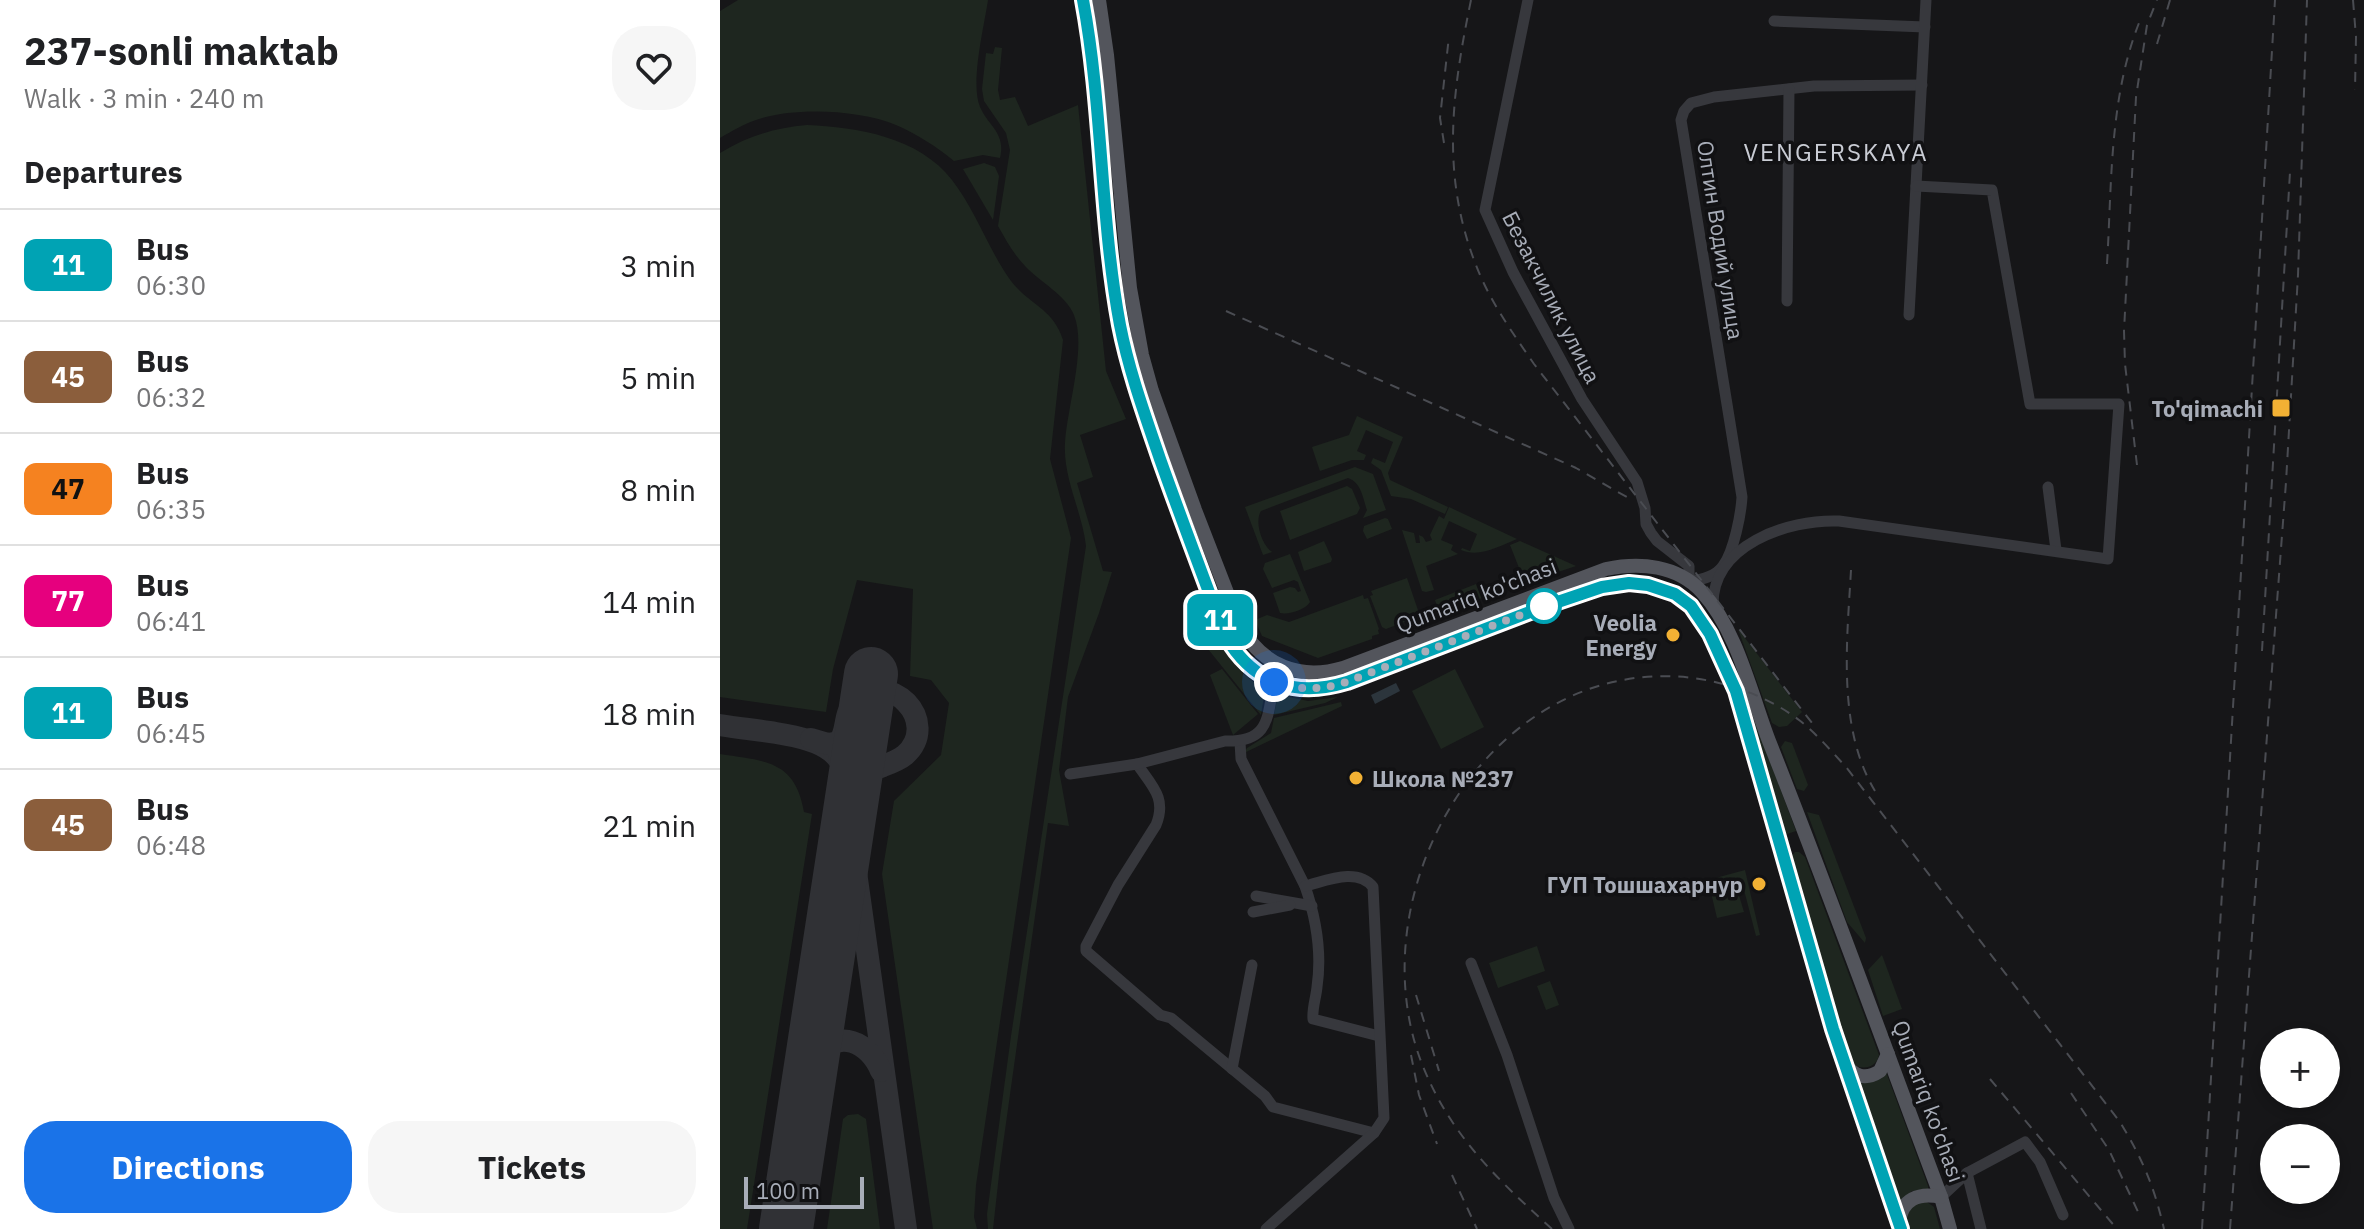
<!DOCTYPE html>
<meta charset="utf-8">
<style>
:root{--surface:#fff;--page:#f6f6f6;--text:#202124;--muted:#757577;--line:#e0e0e0;--accent:#1a73e8}
body{margin:0;font-family:"IBM Plex Sans",sans-serif;background:var(--page);color:var(--text);height:100vh;display:flex;flex-direction:column;font-size:30px;white-space:nowrap}
*{box-sizing:border-box;margin:0}
p{font-size:26px;color:var(--muted)}
.icon{flex:none;width:44px;height:44px;fill:none;stroke:currentColor;stroke-width:2;stroke-linecap:round;stroke-linejoin:round}
.map{position:relative;flex:1;overflow:hidden}
.details{display:flex;flex-direction:column;background:var(--surface);width:720px}
.details>*{flex:none}
.badge{padding:0 16px;border-radius:12px;font-size:28px;line-height:52px}
.controls{position:absolute;left:1540px;top:1028px;display:grid;gap:16px}
.controls a{display:grid;place-items:center;width:80px;height:80px;border-radius:50%;background:var(--surface);box-shadow:0 4px 12px #0003;font-size:40px}
.scale{position:absolute;left:24px;bottom:20px;width:120px;box-sizing:border-box;padding-left:8px;border:4px solid #a8adb8;border-top:0;font-size:22px;line-height:28px;white-space:nowrap;color:#a8adb8;-webkit-text-stroke:6px #111113;paint-order:stroke}
.you{position:absolute;width:40px;height:40px;margin:-20px;border:6px solid #fff;border-radius:50%;background:#1a73e8;box-shadow:0 0 0 12px #1a73e833}
.map>.badge{position:absolute;translate:-50% -50%;box-shadow:0 0 0 4px #fff}
h2{padding:0 24px;font-size:30px;line-height:72px}
.round{display:grid;place-items:center;flex:none;width:84px;height:84px;border-radius:32px;background:var(--page)}
.summary{display:flex;align-items:center;justify-content:space-between;height:136px;padding:0 24px}
h1{font-size:38px;font-weight:700;line-height:60px}
.cta{display:flex;gap:16px;margin-top:auto;padding:16px 24px}
.cta a{flex:1;height:92px;border-radius:32px;background:var(--accent);color:#fff;font-size:32px;font-weight:700;line-height:92px;text-align:center}
.cta a+a{background:var(--page);color:var(--text)}
ul{padding:0;list-style:none}
li{display:flex;align-items:center;gap:24px;height:112px;padding:0 24px;border-top:2px solid var(--line)}
li div{flex:1}
li b{display:block;font-size:30px}
li em{font-style:normal}
li .badge{min-width:88px;font-weight:700;text-align:center}
main{display:flex;flex:1;min-height:0}
.map>svg:first-child{display:block}
</style>
<main>
<section class="details">
<div class="summary"><div><h1>237-sonli maktab</h1><p>Walk · 3 min · 240 m</p></div><a class="round"><svg class="icon" aria-label="heart" viewBox="0 0 24 24"><path d="M12 20l-8-8c-3-5 5-10 8-4 3-6 11-1 8 4z"/></svg></a></div>
<h2>Departures</h2>
<ul>
<li><span class="badge" style="background:#00a3b4;color:#fff">11</span><div><b>Bus</b><p>06:30</p></div><em>3 min</em></li>
<li><span class="badge" style="background:#8b5e3c;color:#fff">45</span><div><b>Bus</b><p>06:32</p></div><em>5 min</em></li>
<li><span class="badge" style="background:#f58220;color:#111">47</span><div><b>Bus</b><p>06:35</p></div><em>8 min</em></li>
<li><span class="badge" style="background:#e6007e;color:#fff">77</span><div><b>Bus</b><p>06:41</p></div><em>14 min</em></li>
<li><span class="badge" style="background:#00a3b4;color:#fff">11</span><div><b>Bus</b><p>06:45</p></div><em>18 min</em></li>
<li><span class="badge" style="background:#8b5e3c;color:#fff">45</span><div><b>Bus</b><p>06:48</p></div><em>21 min</em></li>
</ul>
<div class="cta"><a>Directions</a><a>Tickets</a></div>
</section>
<div class="map">
<svg width="1644" height="1229" viewBox="0 0 1644 1229">
<rect width="100%" height="100%" fill="#161618"/>
<g fill="#1e261f">
<path d="M 18,0 L 268,0 C 264,27 250,83 260,107 C 269,127 286,133 280,158 L 263,155 L 234,161 C 217,147 197,134 176,125 C 139,110 77,107 39,119 C 25,123 12,131 0,138 L 0,11 Z"/>
<path d="M 275,47 L 282,48 L 278,90 L 280,100 L 295,97 L 308,126 L 358,105 L 386,371 L 406,419 L 360,435 L 373,477 L 357,483 L 383,571 L 392,572 L 379,613 L 348,697 L 339,770 L 349,826 L 328,823 L 280,1166 L 273,1229 L 268,1229 L 267,1214 L 291,1036 L 366,546 C 362,511 343,479 345,443 C 347,408 367,347 354,315 C 346,295 320,282 306,267 C 294,255 286,240 278,226 L 290,150 L 286,133 L 264,101 L 262,89 L 266,53 L 273,54 Z"/>
<path d="M 87,125 C 137,127 199,137 232,180 C 256,211 268,249 291,281 C 309,305 333,308 343,340 L 330,459 L 351,538 L 256,1185 L 254,1217 L 257,1229 L 213,1229 L 162,874 L 174,801 L 221,755 L 229,703 L 211,680 L 190,676 L 193,589 L 137,580 L 113,669 L 106,712 L 0,697 L 0,153 C 28,136 54,128 87,125 Z"/>
<path d="M 264,163 L 275,167 L 279,176 L 273,220 L 243,169 Z"/>
<path d="M 637,416 L 683,437 L 668,473 L 670,480 L 728,507 L 725,514 L 691,499 L 671,496 L 661,470 L 651,463 L 653,458 L 665,463 L 673,442 L 646,430 L 637,451 L 646,455 L 644,460 L 632,460 L 600,471 L 592,447 L 629,435 Z"/>
<path d="M 635,467 L 653,474 L 666,510 L 643,518 L 647,510 C 643,498 641,482 628,478 L 541,511 C 534,522 542,545 552,552 L 543,555 L 525,507 Z"/>
<path d="M 627,486 L 632,489 L 640,508 L 637,514 L 570,540 L 560,511 Z"/>
<path d="M 729,507 L 797,539 C 779,546 760,558 741,550 L 742,548 L 750,551 L 757,534 L 729,521 L 721,540 L 733,545 L 731,550 L 738,554 L 706,566 L 714,590 L 706,592 L 702,591 L 682,530 L 694,533 L 696,543 L 700,543 L 699,535 L 703,537 L 706,542 L 712,540 L 710,535 L 719,516 L 724,519 Z"/>
<path d="M 665,518 L 668,519 L 672,529 L 647,539 L 643,531 L 644,526 Z"/>
<path d="M 604,541 L 612,559 L 611,562 L 584,571 L 578,552 Z"/>
<path d="M 800,541 L 856,566 L 805,583 L 790,545 Z"/>
<path d="M 570,554 L 590,602 C 585,610 569,615 560,613 L 553,593 L 570,587 L 575,588 L 578,592 L 581,591 L 578,582 L 574,580 L 552,588 L 543,569 L 545,563 Z"/>
<path d="M 687,578 L 700,616 L 666,629 L 662,627 L 650,596 L 653,595 L 651,591 Z"/>
<path d="M 756,584 L 762,598 L 722,614 L 719,612 L 715,600 Z"/>
<path d="M 643,595 L 644,599 L 648,598 L 659,629 L 658,630 L 659,634 L 652,636 L 652,639 L 598,658 L 542,636 L 535,620 L 547,615 L 569,622 Z"/>
<path d="M 489,617 C 501,648 515,673 545,689 L 541,715 L 488,649 L 480,648 L 470,623 Z"/>
<path d="M 1018,629 L 1082,712 L 1067,726 L 1059,727 L 1052,723 Z"/>
<path d="M 502,669 L 538,714 L 513,735 L 490,675 Z"/>
<path d="M 735,669 L 764,727 L 721,749 L 692,691 Z"/>
<path d="M 560,695 L 588,701 L 618,697 L 605,703 L 554,715 L 557,699 Z"/>
<path d="M 621,702 L 622,706 L 524,753 L 527,748 L 551,733 L 554,718 Z"/>
<path d="M 1036,723 L 1076,831 L 1064,835 L 1034,724 Z"/>
<path d="M 1065,741 L 1072,743 L 1088,785 L 1084,791 L 1077,789 L 1061,747 Z"/>
<path d="M 0,754 C 45,761 75,760 84,812 L 92,814 L 27,1229 L 0,1229 Z"/>
<path d="M 1087,812 L 1099,815 L 1146,938 L 1145,943 L 1127,922 Z"/>
<path d="M 1075,852 L 1079,852 L 1085,857 L 1159,1055 C 1156,1069 1142,1070 1131,1064 L 1070,862 L 1070,858 Z"/>
<path d="M 1025,870 L 1040,935 L 1036,936 L 1024,890 L 1018,892 L 1024,912 L 997,918 L 988,880 Z"/>
<path d="M 817,946 L 825,971 L 778,988 L 769,963 Z"/>
<path d="M 1162,955 L 1182,1009 L 1163,1016 L 1148,970 Z"/>
<path d="M 830,981 L 839,1005 L 826,1010 L 817,986 Z"/>
<path d="M 1166,1072 L 1208,1186 L 1208,1190 L 1192,1191 L 1179,1202 L 1137,1082 Z"/>
<path d="M 138,1114 L 146,1119 L 160,1229 L 107,1229 L 123,1119 L 128,1115 Z"/>
<path d="M 1194,1202 L 1207,1202 L 1214,1207 L 1220,1229 L 1189,1229 L 1185,1219 Z"/>
</g>
<path fill="#2c353c" d="M 676,683 L 680,691 L 655,704 L 651,695 Z"/>
<g fill="none" stroke-linecap="round" stroke-linejoin="round">
<g stroke="#303135" stroke-width="22">
<path d="M 0,725 C 19,728 37,730 56,733 C 104,741 130,750 131,805"/>
<path d="M 91,739 L 108,744 L 119,742 C 128,731 123,715 134,703 C 169,666 222,722 185,755 C 179,760 171,763 163,766 C 144,774 134,773 119,759"/>
<path d="M 129,822 L 186,1229"/>
<path d="M 89,1083 C 91,1074 92,1065 97,1058 C 117,1026 150,1043 161,1071"/>
</g>
<path stroke="#303135" stroke-width="54" d="M 66,1229 L 151,674"/>
<g stroke="#37383d" stroke-width="11">
<path d="M 808,0 L 765,210 L 793,272 L 862,399 L 917,482 L 925,508 L 926,524 L 931,533 L 937,541 L 969,566 L 969,581 C 981,580 996,576 1003,566 C 1014,551 1021,514 1022,497 L 961,120 L 964,111 L 971,103 L 994,97 L 1094,86 L 1202,85"/>
<path d="M 1054,21 L 1205,27"/>
<path d="M 1067,301 L 1069,89"/>
<path d="M 1189,315 L 1206,0"/>
<path d="M 1328,487 L 1336,550"/>
<path d="M 993,607 C 991,545 1068,519 1119,521 L 1388,559 L 1399,404 L 1310,404 L 1272,190 L 1196,186"/>
<path d="M 520,742 L 521,759 L 585,886 C 596,918 602,953 597,987 C 596,998 592,1008 593,1019 L 659,1036"/>
<path d="M 417,764 C 432,786 447,798 436,825 L 398,885 L 366,946 L 366,951 L 440,1015 L 451,1018 L 545,1096 L 553,1107 L 654,1133"/>
<path d="M 350,774 L 417,764 L 505,741 C 550,742 547,718 554,682"/>
<path d="M 536,896 L 592,906"/>
<path d="M 533,912 L 570,905"/>
<path d="M 751,963 L 787,1055 L 834,1198 L 849,1229"/>
<path d="M 512,1069 L 532,965"/>
<path d="M 1247,1173 L 1305,1142 L 1320,1162 L 1343,1215"/>
<path d="M 1221,1197 L 1247,1173 L 1261,1229"/>
<path d="M 546,1229 L 654,1133 L 664,1118 L 653,887 C 637,867 606,881 585,886"/>
</g>
<g stroke="#53555c" stroke-width="14">
<path d="M 363,0 L 373,64 L 395,295 C 411,388 445,475 478,563 C 490,594 498,633 521,657 C 550,688 587,694 627,682 L 823,607 L 882,587 L 909,583 L 928,585 L 955,594 L 971,606 L 990,634 L 1016,691 L 1113,1029 L 1181,1229"/>
<path d="M 379,0 L 387,55 L 410,288 L 422,355 L 432,391 L 475,510 L 520,626 C 542,665 579,681 623,668 L 886,569 C 920,562 957,565 982,592 C 1017,630 1031,694 1049,741 C 1109,892 1164,1045 1221,1197 L 1230,1229"/>
<path d="M 1124,1063 C 1134,1076 1145,1081 1160,1071 L 1168,1054"/>
<path d="M 1179,1223 C 1181,1199 1199,1192 1221,1197"/>
</g>
<g stroke="#4a4c52" stroke-width="2" stroke-dasharray="10 8" stroke-linecap="butt">
<path d="M 751,0 C 731,97 720,181 760,275 C 774,307 794,335 814,364 L 1092,723"/>
<path d="M 1633,0 L 1636,37 L 1635,90"/>
<path d="M 1437,44 L 1450,0"/>
<path d="M 724,143 L 720,118 L 729,36"/>
<path d="M 1387,264 C 1392,182 1389,95 1421,18"/>
<path d="M 506,311 L 856,468 L 912,500"/>
<path d="M 1417,465 L 1405,364 L 1404,331 L 1416,97 L 1427,25 L 1437,0"/>
<path d="M 1131,570 C 1127,641 1117,728 1155,791"/>
<path d="M 1542,651 L 1570,172"/>
<path d="M 696,995 L 719,1071"/>
<path d="M 691,1055 L 699,1095 L 717,1144"/>
<path d="M 1270,1079 L 1397,1229"/>
<path d="M 1351,1093 L 1389,1150 L 1420,1216"/>
<path d="M 732,1175 L 757,1229"/>
<path d="M 832,1229 C 777,1179 730,1135 702,1064 C 634,889 774,653 973,678 C 1010,683 1049,697 1079,720 C 1096,733 1111,751 1126,767 L 1400,1122 C 1423,1160 1434,1186 1444,1229"/>
<path d="M 1482,1229 L 1555,0"/>
<path d="M 1510,1229 L 1566,482 L 1578,275 L 1587,0"/>
</g>
</g>
<g fill="none" stroke-linecap="round" stroke-linejoin="round">
<defs>
<path id="line" d="M 363,0 C 383,107 380,218 400,325 C 409,371 425,415 440,459 C 461,518 483,576 505,635 C 532,683 575,698 627,682 L 823,607 L 882,587 L 909,583 L 928,585 L 955,594 L 971,606 L 990,634 L 1016,691 L 1113,1029 L 1181,1229"/>
</defs>
<use href="#line" stroke="#fff" stroke-width="18"/>
<use href="#line" stroke="#00a3b4" stroke-width="12"/>
<path stroke="#a8adb8" stroke-width="8" stroke-dasharray="0 14.4" d="M 554,682 C 576,690 598,690 621,684 L 824,606"/>
</g>
<g fill="#f2b134" stroke="#111113" stroke-width="3">
<rect x="1551" y="398" width="20" height="20" rx="4"/>
<circle cx="953" cy="635" r="8"/>
<circle cx="636" cy="778" r="8"/>
<circle cx="1039" cy="884" r="8"/>
</g>
<circle fill="#fff" stroke="#00a3b4" stroke-width="4" cx="824" cy="606" r="16"/>
<g text-anchor="middle" dominant-baseline="central" stroke-width="7" stroke-linejoin="round" paint-order="stroke">
<g font-size="22" fill="#a8adb8" stroke="#111113">
<text transform="translate(1001 240) rotate(81)">Олтин Водий улица</text>
<text transform="translate(832 297) rotate(63)">Безакчилик улица</text>
<text transform="translate(756 595) rotate(-21)">Qumariq ko'chasi</text>
<text transform="translate(1209 1101) rotate(70)">Qumariq ko'chasi</text>
</g>
<g font-size="22" font-weight="bold" fill="#a8adb8" stroke="#111113" text-anchor="end">
<text x="1543" y="408">To'qimachi</text>
<text x="937" y="622">Veolia<tspan x="937" dy="25">Energy</tspan></text>
<text x="652" y="778" text-anchor="start">Школа №237</text>
<text x="1023" y="884">ГУП Тошшахарнур</text>
</g>
<g font-size="24" letter-spacing="2" fill="#c9ccd4" stroke="#111113">
<text x="1116" y="152">VENGERSKAYA</text>
</g>
</g>
</svg>
<div class="controls">
<a>+</a>
<a>−</a>
</div>
<div class="scale">100 m</div>
<div class="you" style="left:554px;top:682px"></div>
<b class="badge" style="left:500px;top:620px;background:#00a3b4;color:#fff">11</b>
</div>
</main>
